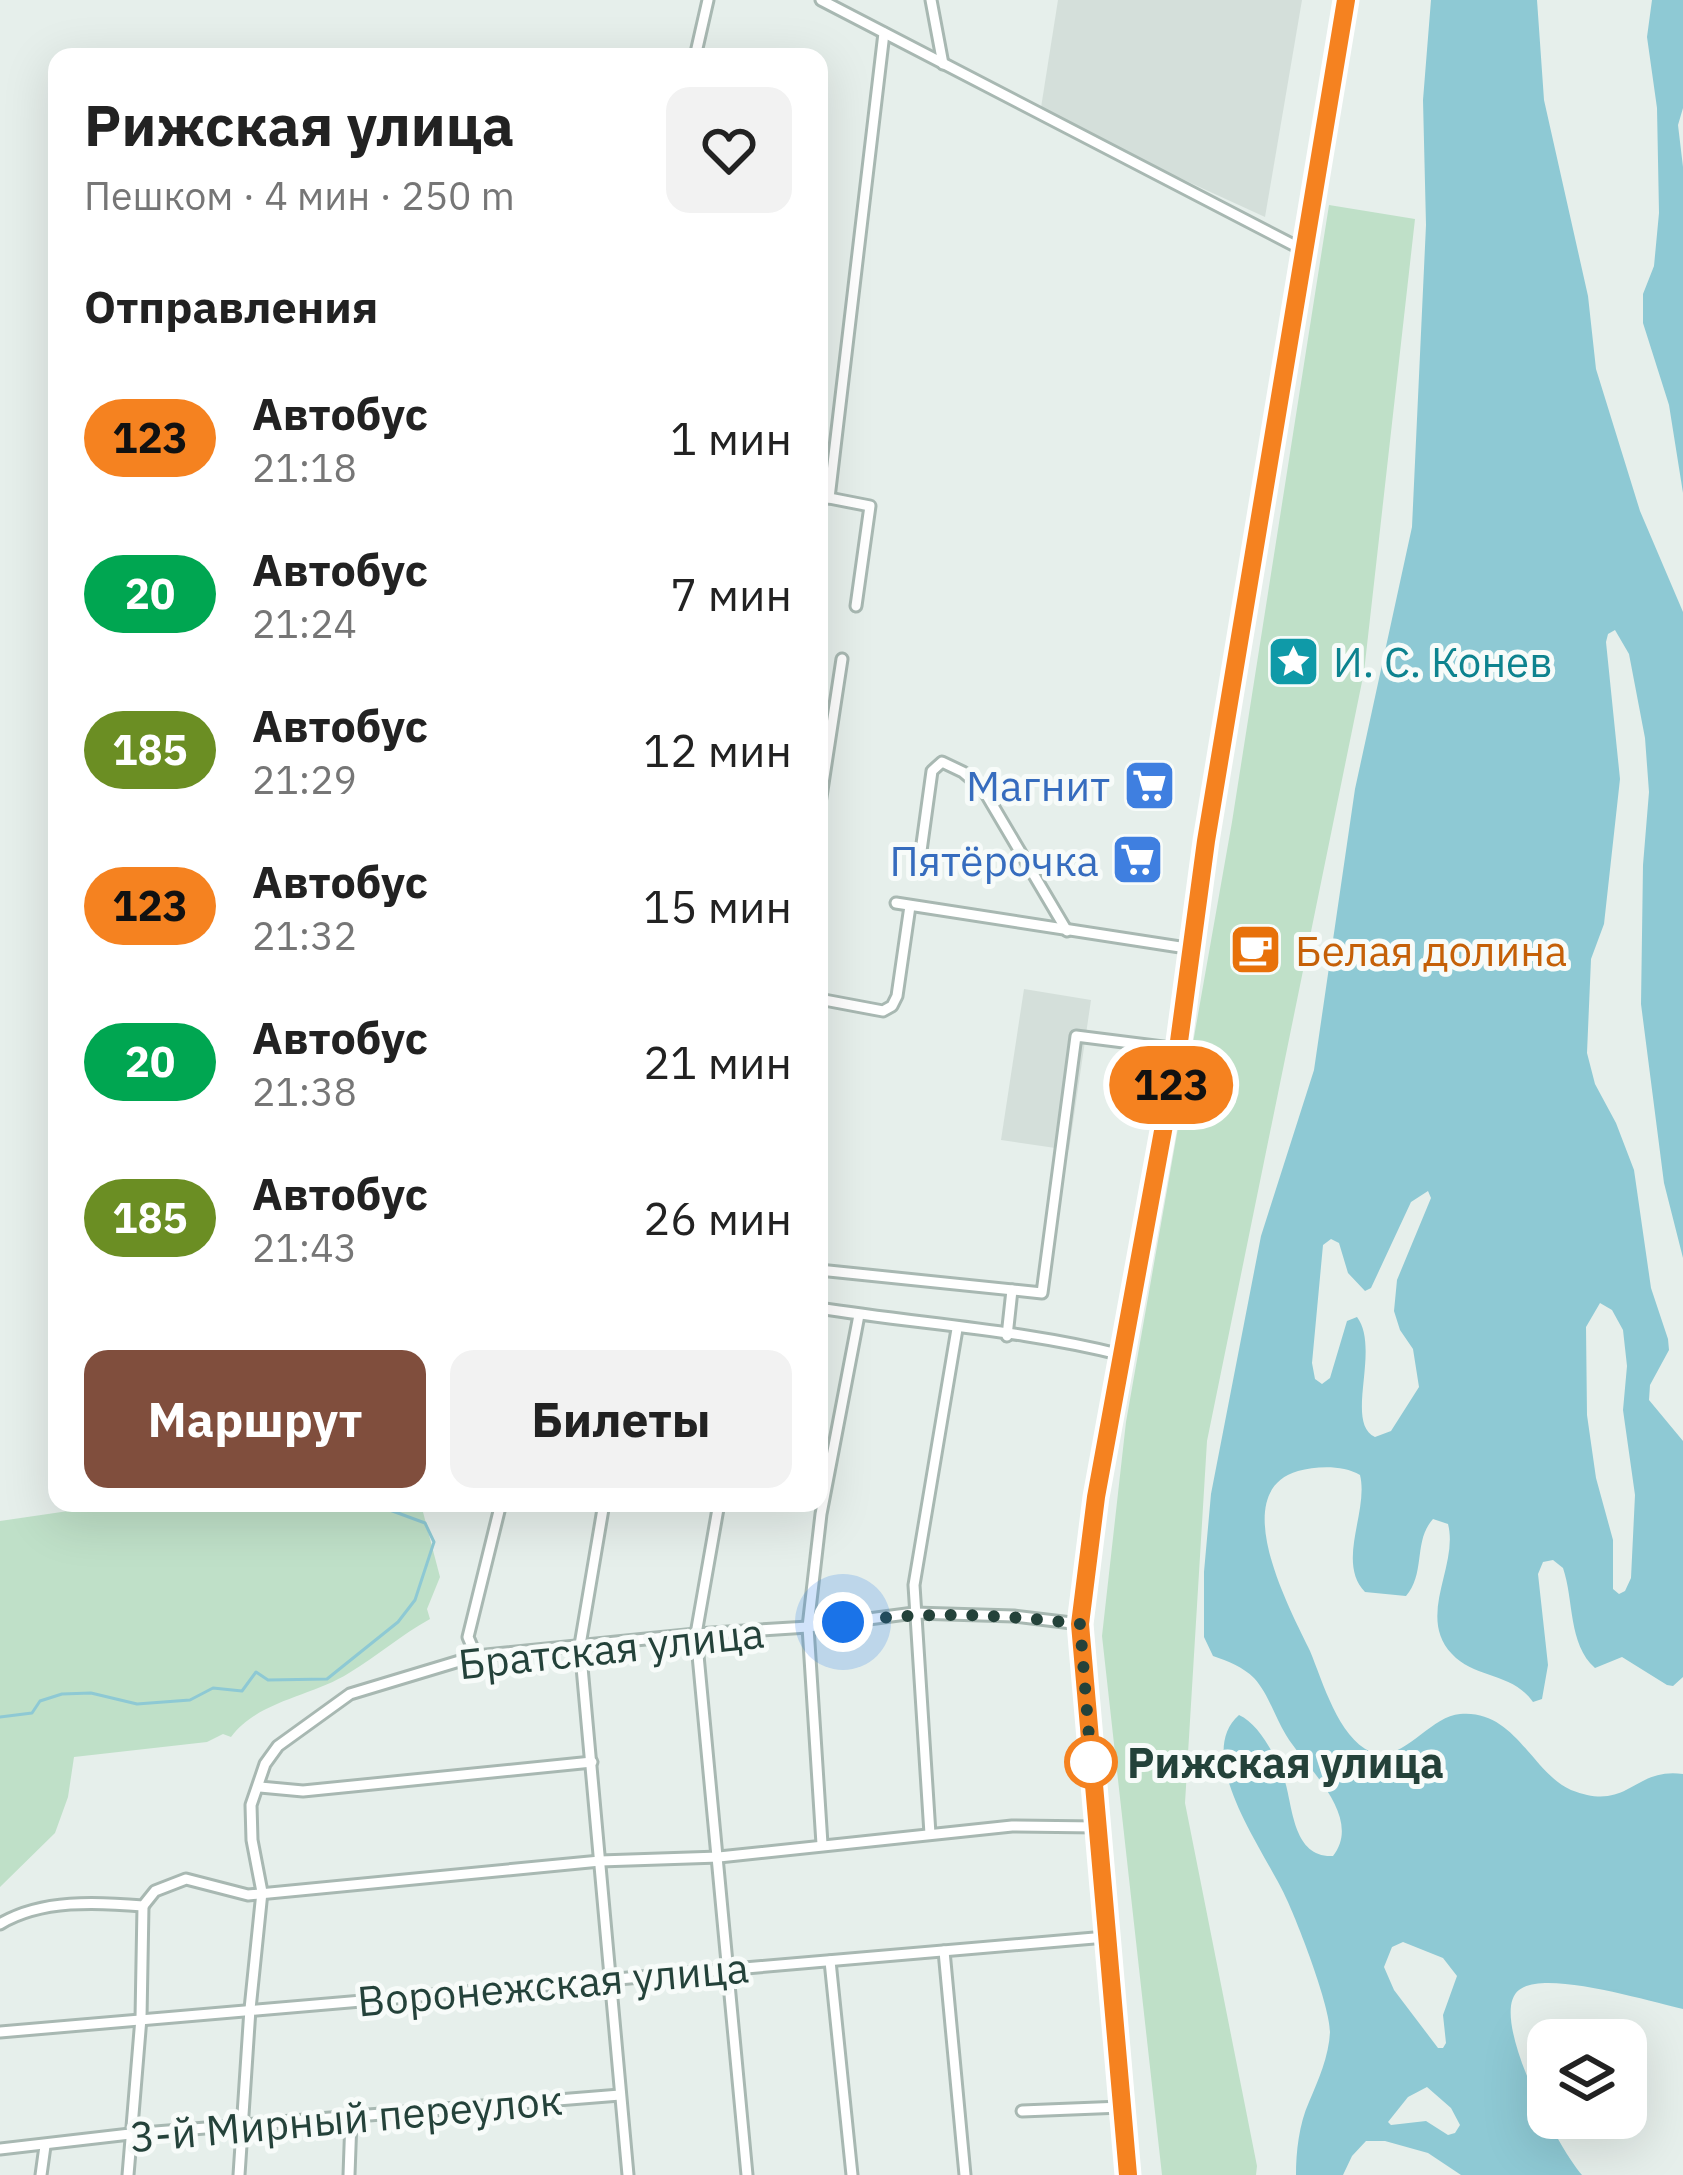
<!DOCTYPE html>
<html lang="ru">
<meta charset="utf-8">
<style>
:root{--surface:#fff;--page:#f2f2f2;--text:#222;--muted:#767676;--accent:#804e3d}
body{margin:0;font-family:"IBM Plex Sans",sans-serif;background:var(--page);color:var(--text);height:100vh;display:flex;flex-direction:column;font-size:45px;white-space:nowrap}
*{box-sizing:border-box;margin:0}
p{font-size:39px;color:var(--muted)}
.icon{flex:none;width:66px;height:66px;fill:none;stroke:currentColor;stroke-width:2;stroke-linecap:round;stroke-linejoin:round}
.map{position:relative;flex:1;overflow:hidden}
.panel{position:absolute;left:48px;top:48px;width:780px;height:1464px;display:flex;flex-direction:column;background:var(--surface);border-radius:24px;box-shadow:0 12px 48px #0002}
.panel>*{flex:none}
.badge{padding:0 24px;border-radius:39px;font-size:42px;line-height:78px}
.buttons{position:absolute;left:1527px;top:2019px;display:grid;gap:24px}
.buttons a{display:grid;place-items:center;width:120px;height:120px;border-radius:24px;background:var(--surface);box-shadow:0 12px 48px #0002;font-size:60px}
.you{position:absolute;width:60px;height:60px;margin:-30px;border:9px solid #fff;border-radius:50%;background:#1a73e8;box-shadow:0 0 0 18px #1a73e833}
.map>.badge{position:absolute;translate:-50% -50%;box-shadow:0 0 0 6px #fff}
h2{padding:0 36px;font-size:45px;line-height:108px}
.round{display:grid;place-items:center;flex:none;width:126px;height:126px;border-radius:24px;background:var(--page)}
.head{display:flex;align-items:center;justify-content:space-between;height:204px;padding:0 36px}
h1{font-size:57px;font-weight:800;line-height:90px}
.cta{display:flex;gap:24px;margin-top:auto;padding:24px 36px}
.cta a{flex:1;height:138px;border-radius:24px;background:var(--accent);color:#fff;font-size:48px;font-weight:800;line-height:138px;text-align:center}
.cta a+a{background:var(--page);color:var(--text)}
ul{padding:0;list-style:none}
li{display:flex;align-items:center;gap:36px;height:156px;padding:0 36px}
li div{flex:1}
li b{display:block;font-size:45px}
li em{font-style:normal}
li .badge{min-width:132px;font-weight:700;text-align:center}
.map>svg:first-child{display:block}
</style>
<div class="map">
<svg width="1683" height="2175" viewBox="0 0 1683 2175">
<rect width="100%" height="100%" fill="#e6efeb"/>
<g fill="#d4dfda">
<path d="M 1058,0 L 1302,0 L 1265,217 L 1040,114 Z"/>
<path d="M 1024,989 L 1091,1000 L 1069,1150 L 1001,1140 Z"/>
</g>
<g fill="#bfe0c8">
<path d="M 1329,205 L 1415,219 L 1364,672 L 1207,1441 L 1185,1803 L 1257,2166 L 1256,2175 L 1162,2175 L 1102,1636 L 1126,1422 L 1232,822 Z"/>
<path d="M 123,1503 L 409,1503 L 423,1512 L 440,1577 L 427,1609 L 430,1619 C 401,1635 377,1656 349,1673 C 313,1696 257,1701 231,1737 L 223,1734 L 207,1742 L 74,1757 L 68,1797 L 55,1833 L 0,1887 L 0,1521 Z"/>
</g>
<g fill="#8ec9d4" fill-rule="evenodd">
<path d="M 1431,0 L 1537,0 L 1544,100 L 1588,296 L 1596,369 L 1640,511 L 1683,612 L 1683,1258 L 1664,1183 L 1641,1004 L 1643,865 L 1649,792 L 1645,738 L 1629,654 L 1615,630 L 1608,634 L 1606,642 L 1620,779 L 1604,924 L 1591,959 L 1587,1053 L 1595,1084 L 1616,1123 L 1634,1170 L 1651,1288 L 1668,1339 L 1669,1350 L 1650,1385 L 1649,1400 L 1683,1441 L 1683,1677 L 1673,1686 L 1667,1685 L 1622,1657 L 1595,1668 C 1568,1644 1574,1600 1563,1568 L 1553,1560 L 1543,1562 L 1538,1574 L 1548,1665 L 1542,1699 L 1533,1702 C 1512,1672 1475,1679 1452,1654 C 1416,1616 1459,1566 1448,1524 L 1433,1519 C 1413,1541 1426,1573 1406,1596 L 1365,1592 C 1336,1562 1369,1511 1360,1475 C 1343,1465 1317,1466 1298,1471 C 1225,1492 1292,1613 1310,1651 C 1323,1682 1338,1737 1371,1752 C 1401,1765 1430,1716 1460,1714 C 1515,1709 1532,1773 1571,1790 C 1629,1813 1633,1767 1683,1774 L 1683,2009 C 1650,2002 1545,1969 1519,1990 C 1486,2015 1560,2151 1582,2175 L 1461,2175 L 1428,2153 L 1385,2141 L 1366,2141 L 1352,2156 L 1343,2175 L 1296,2175 C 1296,2152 1299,2124 1309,2102 C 1318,2081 1329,2056 1330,2032 C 1330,2006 1299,1926 1287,1900 C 1269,1857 1191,1757 1239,1715 C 1261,1725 1279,1762 1286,1785 C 1293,1812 1295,1858 1333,1856 C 1364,1816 1305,1767 1286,1735 C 1275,1717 1268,1693 1254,1678 C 1243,1667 1228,1661 1213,1656 L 1204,1637 L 1204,1572 L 1211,1494 L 1261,1236 L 1314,1070 L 1355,789 L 1412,527 L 1426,225 L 1423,100 ZM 1428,1191 L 1431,1198 L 1397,1280 L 1394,1311 L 1400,1330 L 1413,1349 L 1419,1387 L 1391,1431 L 1375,1437 C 1344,1423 1381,1349 1357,1317 L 1347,1321 L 1330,1378 L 1322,1384 L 1315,1379 L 1312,1363 L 1323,1245 L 1331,1239 L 1339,1243 L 1348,1273 L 1365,1291 L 1371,1288 L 1411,1202 ZM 1600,1303 L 1612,1310 L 1623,1330 L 1627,1366 L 1623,1410 L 1635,1495 L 1631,1578 L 1625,1591 L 1619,1594 L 1613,1589 L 1613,1540 L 1596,1478 L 1587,1415 L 1586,1327 ZM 1403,1942 L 1443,1958 L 1457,1976 L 1443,2015 L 1446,2043 L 1443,2048 L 1438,2048 L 1394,1990 L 1384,1967 L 1392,1947 ZM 1427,2087 L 1451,2108 L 1460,2125 L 1455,2133 L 1448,2135 L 1426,2121 L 1391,2125 L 1388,2122 L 1408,2097 Z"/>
<path d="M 1652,0 L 1683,0 L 1683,108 L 1678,125 L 1683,167 L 1683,493 L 1669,405 L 1643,323 L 1643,294 L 1654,266 L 1659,213 L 1657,108 L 1647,37 Z"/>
</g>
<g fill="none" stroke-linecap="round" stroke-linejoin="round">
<path stroke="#8ec9d4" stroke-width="3" d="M 0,1717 L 32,1713 L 40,1701 L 62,1694 L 91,1693 L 137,1704 L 190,1700 L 213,1688 L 242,1691 L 256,1672 L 268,1680 L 327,1679 L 398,1622 L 415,1600 L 434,1542 L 425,1523 L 387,1509 L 383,1503"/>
<defs>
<g id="minor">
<path d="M 821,0 L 1305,251"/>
<path d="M 931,0 L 943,64"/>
<path d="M 695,57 L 708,0"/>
<path d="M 819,496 L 870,506 L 856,606"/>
<path d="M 829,498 L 884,33"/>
<path d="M 819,810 L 842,659"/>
<path d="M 921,851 L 932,771 L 942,762 L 963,772 L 983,789 L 1067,931"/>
<path d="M 896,903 L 1193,949"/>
<path d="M 819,999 L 883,1011 L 892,1006 L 897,996 L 910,906"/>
<path d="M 819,1270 L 1042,1293 L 1076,1036 L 1179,1049"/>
<path d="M 819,1308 C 919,1324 1025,1330 1122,1355"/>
<path d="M 1007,1336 L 1012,1290"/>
<path d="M 604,1503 L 580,1645 L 628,2175"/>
<path d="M 719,1503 L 696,1634 L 747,2175"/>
<path d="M 476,1656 L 468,1637 L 501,1503"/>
<path d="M 260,1787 L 303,1791 L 592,1762"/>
<path d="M 930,1834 L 914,1585 L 957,1329"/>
<path d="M 822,1844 L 808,1627 L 821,1514 L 859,1315"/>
<path d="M 0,1924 C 41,1899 98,1902 143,1906 L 155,1891 L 186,1879 L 248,1895 L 600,1861 L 719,1857 L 1012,1826 L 1097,1827"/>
<path d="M 944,1951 L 965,2175"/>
<path d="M 830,1961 L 852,2175"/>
<path d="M 0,2032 L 1106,1937"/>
<path d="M 1022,2111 L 1122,2107"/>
<path d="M 0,2149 L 130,2134 L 620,2095"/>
<path d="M 41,2175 L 45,2146"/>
<path d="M 128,2175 L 141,2018 L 143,1906"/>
<path d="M 239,2175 L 250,2009 L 262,1892 L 252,1840 L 251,1805 L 265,1764 L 278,1746 L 350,1694 L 476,1656 L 696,1634 L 808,1627 L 914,1613 L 1014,1616 L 1080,1624"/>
<path d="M 349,2175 L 351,2119"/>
</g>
<path id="major" d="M 1128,2175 L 1080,1624 L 1096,1497 L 1179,1049 L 1206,841 L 1346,0"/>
</defs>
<use href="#minor" stroke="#a8b8b2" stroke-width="15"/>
<use href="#major" stroke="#c2cac8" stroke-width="18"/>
<use href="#minor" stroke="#fff" stroke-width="9"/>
<use href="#major" stroke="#6aa596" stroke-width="12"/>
</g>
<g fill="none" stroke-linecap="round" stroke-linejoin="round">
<defs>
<path id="line" d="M 1128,2175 L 1080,1624 L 1096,1497 L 1178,1049 L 1206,841 L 1346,0"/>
</defs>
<use href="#line" stroke="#fff" stroke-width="27"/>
<use href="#line" stroke="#f58220" stroke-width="18"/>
<path stroke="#24423a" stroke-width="12" stroke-dasharray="0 21.6" d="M 843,1622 C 924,1611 1000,1614 1080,1624 L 1091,1762"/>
</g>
<defs>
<symbol id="sight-square" viewBox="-11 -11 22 22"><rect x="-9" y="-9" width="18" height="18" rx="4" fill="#0f9aa8" stroke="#f7fbf9"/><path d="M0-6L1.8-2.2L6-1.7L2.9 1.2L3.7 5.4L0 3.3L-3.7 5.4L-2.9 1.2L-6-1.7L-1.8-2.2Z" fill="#fff"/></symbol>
<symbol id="supermarket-square" viewBox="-11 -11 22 22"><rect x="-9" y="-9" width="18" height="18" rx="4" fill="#3f7fe0" stroke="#f7fbf9"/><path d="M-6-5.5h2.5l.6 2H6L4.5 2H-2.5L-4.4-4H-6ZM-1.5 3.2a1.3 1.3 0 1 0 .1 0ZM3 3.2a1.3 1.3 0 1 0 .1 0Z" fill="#fff"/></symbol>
<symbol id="cafe-square" viewBox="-11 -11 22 22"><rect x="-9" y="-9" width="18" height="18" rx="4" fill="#e8710a" stroke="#f7fbf9"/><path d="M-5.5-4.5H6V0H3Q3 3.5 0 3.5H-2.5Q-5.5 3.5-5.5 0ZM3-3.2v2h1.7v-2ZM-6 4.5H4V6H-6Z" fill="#fff"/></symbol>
</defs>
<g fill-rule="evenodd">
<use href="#sight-square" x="1264" y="632" width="59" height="59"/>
<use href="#supermarket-square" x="1120" y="756" width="59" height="59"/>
<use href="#supermarket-square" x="1108" y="830" width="59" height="59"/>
<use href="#cafe-square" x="1226" y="920" width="59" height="59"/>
</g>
<circle fill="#fff" stroke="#f58220" stroke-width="6" cx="1091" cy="1762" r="24"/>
<g text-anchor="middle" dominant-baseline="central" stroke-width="10" stroke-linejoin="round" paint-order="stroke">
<g font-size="42" fill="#0d838f" stroke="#f7fbf9" text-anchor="start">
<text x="1333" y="661">И. С. Конев</text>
</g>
<g font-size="42" fill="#366cbe" stroke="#f7fbf9" text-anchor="end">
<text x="1110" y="785">Магнит</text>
<text x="1099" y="860">Пятёрочка</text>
</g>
<g font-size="42" fill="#c56008" stroke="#f7fbf9" text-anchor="start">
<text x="1295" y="950">Белая долина</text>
</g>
<g font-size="42" fill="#24423a" stroke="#f7fbf9">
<text transform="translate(611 1648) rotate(-6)">Братская улица</text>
<text transform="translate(553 1984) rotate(-5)">Воронежская улица</text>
<text transform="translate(346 2118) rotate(-5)">3-й Мирный переулок</text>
</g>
<g font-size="42" font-weight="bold" fill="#24423a" stroke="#f7fbf9" text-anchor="start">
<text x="1127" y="1762">Рижская улица</text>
</g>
</g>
</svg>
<div class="buttons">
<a><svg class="icon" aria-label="layers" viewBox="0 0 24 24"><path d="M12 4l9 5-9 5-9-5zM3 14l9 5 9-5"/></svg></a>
</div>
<div class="you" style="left:843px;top:1622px"></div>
<b class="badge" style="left:1171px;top:1085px;background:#f58220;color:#111">123</b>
<section class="panel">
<div class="head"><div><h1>Рижская улица</h1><p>Пешком · 4 мин · 250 m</p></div><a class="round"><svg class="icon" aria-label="heart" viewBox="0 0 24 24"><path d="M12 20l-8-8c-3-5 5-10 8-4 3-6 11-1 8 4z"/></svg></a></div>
<h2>Отправления</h2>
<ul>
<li><span class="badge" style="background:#f58220;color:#111">123</span><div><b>Автобус</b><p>21:18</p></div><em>1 мин</em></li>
<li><span class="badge" style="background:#00a651;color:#fff">20</span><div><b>Автобус</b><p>21:24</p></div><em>7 мин</em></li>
<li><span class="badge" style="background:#6b8e23;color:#fff">185</span><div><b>Автобус</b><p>21:29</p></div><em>12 мин</em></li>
<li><span class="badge" style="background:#f58220;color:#111">123</span><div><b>Автобус</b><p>21:32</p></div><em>15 мин</em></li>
<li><span class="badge" style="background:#00a651;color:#fff">20</span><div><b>Автобус</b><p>21:38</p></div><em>21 мин</em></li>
<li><span class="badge" style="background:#6b8e23;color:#fff">185</span><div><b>Автобус</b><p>21:43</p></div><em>26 мин</em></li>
</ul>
<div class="cta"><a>Маршрут</a><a>Билеты</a></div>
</section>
</div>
